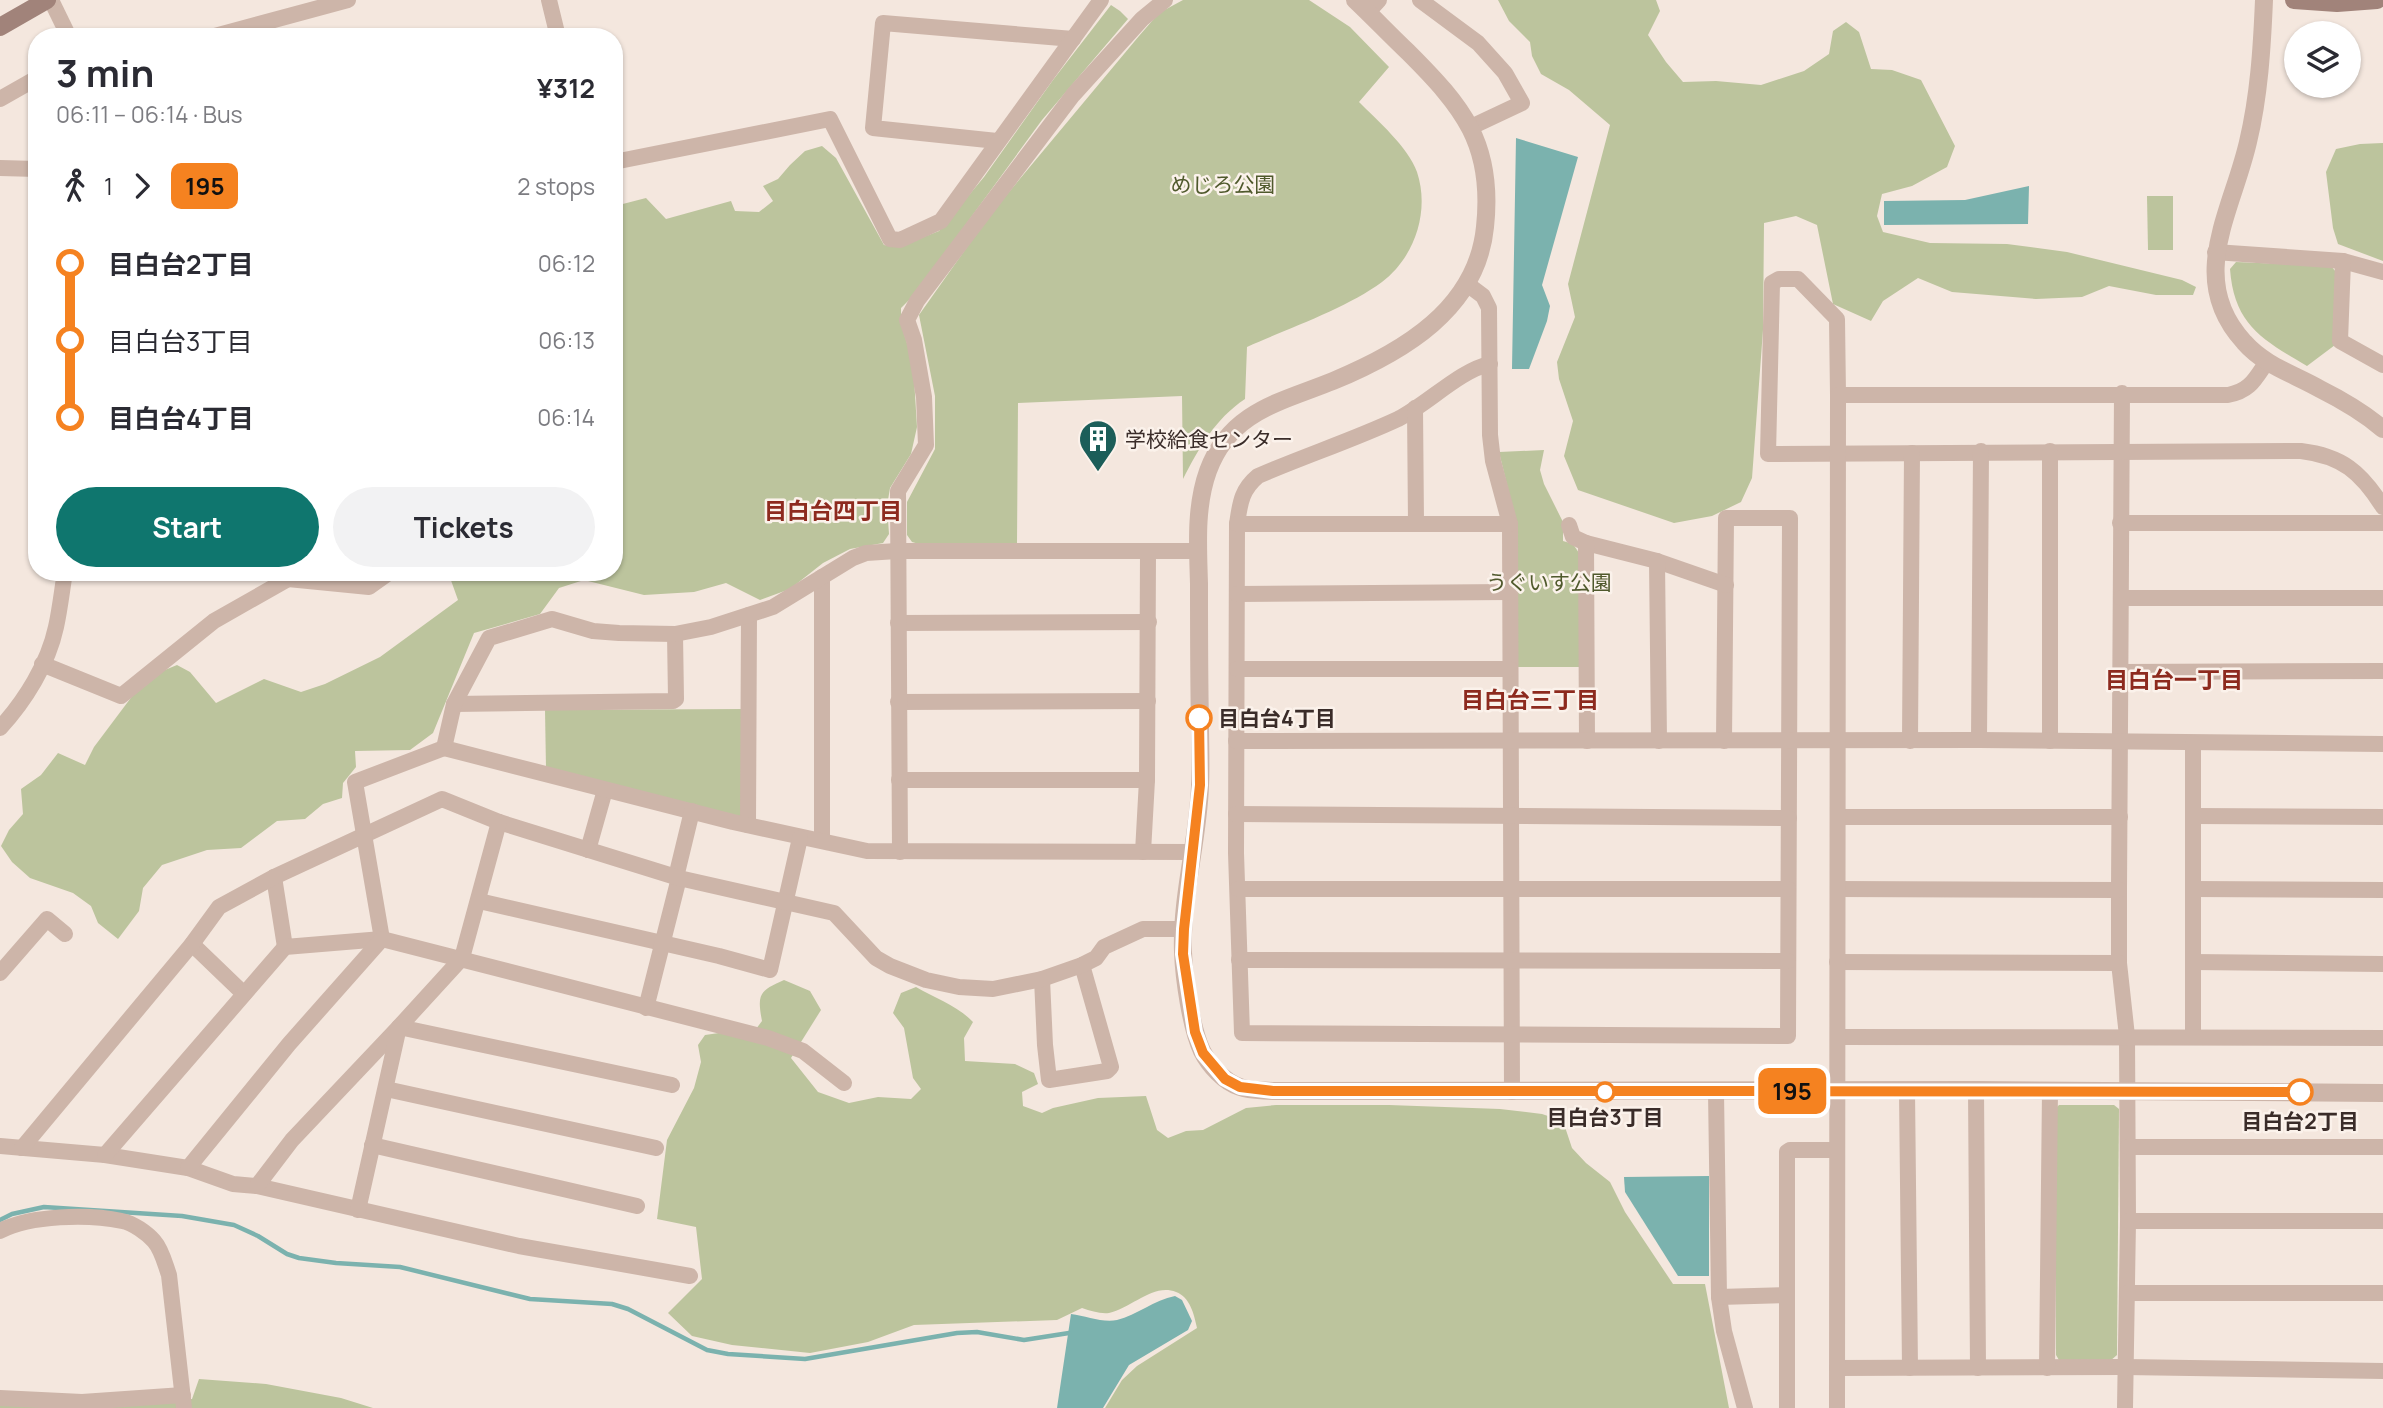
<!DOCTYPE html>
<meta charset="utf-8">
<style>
:root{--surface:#fff;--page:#f2f2f3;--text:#2b2b33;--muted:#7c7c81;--accent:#0f766e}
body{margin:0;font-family:Manrope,"Noto Sans JP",sans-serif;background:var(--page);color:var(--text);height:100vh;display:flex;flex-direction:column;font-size:26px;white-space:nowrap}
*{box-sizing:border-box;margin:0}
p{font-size:23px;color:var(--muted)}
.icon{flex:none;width:38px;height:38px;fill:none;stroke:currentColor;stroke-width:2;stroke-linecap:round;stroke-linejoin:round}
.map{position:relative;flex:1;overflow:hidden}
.panel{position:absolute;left:28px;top:28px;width:595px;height:553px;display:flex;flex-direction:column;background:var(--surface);border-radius:28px;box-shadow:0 2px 5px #0004}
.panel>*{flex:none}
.badge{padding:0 14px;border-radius:10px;font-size:24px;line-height:46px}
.buttons{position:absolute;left:2284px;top:21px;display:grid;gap:14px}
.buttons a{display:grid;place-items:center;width:77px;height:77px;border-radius:50%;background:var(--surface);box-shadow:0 2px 5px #0004;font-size:35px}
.map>.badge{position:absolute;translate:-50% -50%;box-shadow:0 0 0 4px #fff}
.legs{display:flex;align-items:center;gap:10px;height:77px;padding:0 28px;font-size:23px}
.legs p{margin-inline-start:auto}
.headline{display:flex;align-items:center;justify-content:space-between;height:119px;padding:0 28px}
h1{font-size:38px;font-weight:700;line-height:52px}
.primary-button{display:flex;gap:14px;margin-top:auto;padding:14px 28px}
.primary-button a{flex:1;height:80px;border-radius:42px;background:var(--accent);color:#fff;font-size:28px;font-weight:700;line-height:80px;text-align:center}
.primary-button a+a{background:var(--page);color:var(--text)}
ul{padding:0 28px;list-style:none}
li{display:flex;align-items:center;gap:24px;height:77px;font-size:26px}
li i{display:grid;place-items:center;width:10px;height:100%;margin:0 9px;background:currentColor}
li i::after{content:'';width:18px;height:18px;margin:-9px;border:5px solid;border-radius:50%;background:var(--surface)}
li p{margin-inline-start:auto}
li:first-child i{background:linear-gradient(#0000 50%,currentColor 0)}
li:last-child i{background:linear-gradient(currentColor 50%,#0000 0)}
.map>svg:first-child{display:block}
</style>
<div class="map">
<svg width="2383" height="1408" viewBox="0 0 2383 1408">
<rect width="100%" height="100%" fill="#f4e7de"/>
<g fill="#bcc49d">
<path d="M 1183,0 L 1309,0 L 1350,27 L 1389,67 L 1359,102 C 1377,120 1408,147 1417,172 C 1430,211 1415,257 1382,282 C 1347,308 1287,329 1247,347 L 1245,399 C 1215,419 1199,448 1183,479 L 1182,396 L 1018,403 L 1017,544 L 919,544 L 912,542 L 907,535 L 907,502 L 935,449 L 935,396 L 919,315 L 989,216 L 1139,36 L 1159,13 Z"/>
<path d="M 1498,0 L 1656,0 L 1660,11 L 1648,35 L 1666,62 L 1683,82 L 1716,81 L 1761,85 L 1804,71 L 1829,54 L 1833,31 L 1846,22 L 1859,32 L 1871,69 L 1892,70 L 1921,80 L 1955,146 L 1947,167 L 1912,186 L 1882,194 L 1877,216 L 1883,232 L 1930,243 L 2007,244 L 2067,252 L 2182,280 L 2196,287 L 2193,295 L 2156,295 L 2109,286 L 2082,297 L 2036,299 L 1952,292 L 1918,278 L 1883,301 L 1871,321 L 1833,304 L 1817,225 L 1796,216 L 1764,223 L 1763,330 L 1752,478 L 1741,502 L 1712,516 L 1674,523 L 1578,490 L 1564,456 L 1573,421 L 1559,379 L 1557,362 L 1575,317 L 1568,284 L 1610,125 L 1569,90 L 1541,74 L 1532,56 L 1530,42 L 1509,21 Z"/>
<path d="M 1111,5 L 1120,11 L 1128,19 L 1042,120 L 915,294 L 901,308 L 901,324 L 913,362 L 917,427 L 911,454 L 890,488 L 887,506 L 889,534 L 883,543 L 850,549 L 823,563 L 790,589 L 760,600 L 726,583 L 694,592 L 644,595 L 584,580 L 559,588 L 540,614 L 474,633 L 433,733 L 410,750 L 355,751 L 356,767 L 343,783 L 342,798 L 323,804 L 305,819 L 277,821 L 241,848 L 207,850 L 162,865 L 143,888 L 139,911 L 118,939 L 98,923 L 91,906 L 73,893 L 30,878 L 12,862 L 1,846 L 9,830 L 23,814 L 21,789 L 41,775 L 58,753 L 85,765 L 94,747 L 139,687 L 160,672 L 177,665 L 190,672 L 216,703 L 264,679 L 301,692 L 325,684 L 380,657 L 458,600 L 448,572 L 614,572 L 615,206 L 646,198 L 666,219 L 731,201 L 735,211 L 759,212 L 773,201 L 763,186 L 778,179 L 790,165 L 805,151 L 822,146 L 836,158 L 884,245 L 898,247 L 939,231 L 984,177 L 1053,80 Z"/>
<path d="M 2383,143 L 2383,261 L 2338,244 L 2333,228 L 2326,172 L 2336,149 L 2360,144 Z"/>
<path d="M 2147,196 L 2173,196 L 2173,250 L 2148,250 Z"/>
<path d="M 2236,262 L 2331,266 L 2336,272 L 2335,345 L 2307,366 C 2263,340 2234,325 2230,269 Z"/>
<path d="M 1544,450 L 1540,470 L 1544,484 L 1563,522 L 1563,541 L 1573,544 L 1579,553 L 1579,667 L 1518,667 L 1518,530 L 1499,452 Z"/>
<path d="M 744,709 L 741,819 L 546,768 L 545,710 Z"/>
<path d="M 784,980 L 810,991 L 821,1010 L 791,1058 L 818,1092 L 849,1103 L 878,1097 L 911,1099 L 921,1089 L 913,1078 L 904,1028 L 893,1013 L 901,993 L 916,987 C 935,998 958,1006 973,1022 L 964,1038 L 965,1061 L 1015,1064 L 1034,1073 L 1038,1084 L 1022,1092 L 1023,1106 L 1042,1113 L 1053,1108 L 1098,1098 L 1146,1096 L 1157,1130 L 1168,1138 L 1186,1131 L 1203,1130 L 1246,1108 L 1276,1105 L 1389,1105 L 1500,1109 L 1542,1114 L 1563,1121 L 1572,1148 L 1586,1163 L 1610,1182 L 1625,1212 L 1673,1284 L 1705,1284 L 1729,1408 L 1105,1408 L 1122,1380 L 1137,1366 L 1197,1328 C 1194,1314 1190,1297 1176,1292 C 1153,1283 1132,1308 1109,1313 C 1100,1314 1091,1311 1082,1308 L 1057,1320 L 914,1325 L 868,1342 L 810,1353 L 732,1345 L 692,1336 L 668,1313 L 702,1279 L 696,1227 L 657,1219 L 667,1140 L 694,1088 L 701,1062 L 698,1045 L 705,1035 L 719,1033 L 750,1037 L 762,1021 C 757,994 759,991 784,980 Z"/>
<path d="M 2059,1105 L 2114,1105 L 2119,1109 L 2117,1355 L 2110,1361 L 2059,1360 L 2056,1355 L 2055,1109 Z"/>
<path d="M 199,1379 L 266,1384 L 341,1398 L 373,1408 L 0,1408 L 0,1405 L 192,1399 Z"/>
</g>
<g fill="#7bb2ae">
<path d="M 1516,138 L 1578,157 L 1542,285 L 1550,306 L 1547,321 L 1529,369 L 1512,369 Z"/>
<path d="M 2029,186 L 2028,224 L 1884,225 L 1884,201 L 1965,200 Z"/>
<path d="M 1709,1176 L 1709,1276 L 1678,1276 L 1625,1192 L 1624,1177 Z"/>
<path d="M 1175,1296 L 1182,1300 L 1192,1321 L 1188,1330 L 1129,1365 L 1103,1408 L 1057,1408 L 1071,1314 C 1086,1316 1103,1323 1117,1320 C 1137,1315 1154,1300 1175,1296 Z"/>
</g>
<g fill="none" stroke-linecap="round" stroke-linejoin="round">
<path stroke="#7bb2ae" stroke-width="4.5" d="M 0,1220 L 12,1214 L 44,1207 L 182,1216 L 234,1225 L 258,1236 L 287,1254 L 299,1258 L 336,1263 L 400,1267 L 530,1299 L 612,1304 L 628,1309 L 707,1350 L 728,1354 L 805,1359 L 957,1333 L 977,1332 L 1024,1340 L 1069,1333"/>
<g stroke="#cdb5a9" stroke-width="16">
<path d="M 51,0 L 69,37"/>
<path d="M 549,0 L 558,37"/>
<path d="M 1420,0 L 1478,43 L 1505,73 L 1522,103 L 1471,127"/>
<path d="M 1368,12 L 1379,0"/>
<path d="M 211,37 L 348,0"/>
<path d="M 0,99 L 37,78"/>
<path d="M 997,141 L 873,128 L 883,23 L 1073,39"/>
<path d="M 614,162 L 830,119 L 890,239 L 900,240 L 941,221 L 1101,0"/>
<path d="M 0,168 L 37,169"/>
<path d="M 2215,252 L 2343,261 L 2383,272"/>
<path d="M 2343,261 L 2340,341 L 2383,365"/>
<path d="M 1467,284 L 1483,296 L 1489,308 L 1490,435 L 1493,461 L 1510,524 L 1512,1092"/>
<path d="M 1490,364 C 1460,370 1428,404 1398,419 C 1353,440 1304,456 1258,476 C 1241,490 1240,504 1237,524 L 1236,853 L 1242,1033 L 1788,1036 L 1790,518 L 1726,518 L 1724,741"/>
<path d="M 2122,393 L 2119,890 L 2119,963 L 2127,1036 L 2128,1221 L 2125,1408"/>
<path d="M 1838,395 L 1837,319 L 1798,279 L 1779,279 L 1772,283 L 1768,454 L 2301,451 C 2342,456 2361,472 2383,507"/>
<path d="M 1415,408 L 1416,523"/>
<path d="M 2050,451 L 2050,741"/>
<path d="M 2120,523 L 2383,523"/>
<path d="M 1237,524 L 1510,524"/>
<path d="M 1569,525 L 1573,537 L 1586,543 L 1657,561 L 1726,585"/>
<path d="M 1586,543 L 1587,741"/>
<path d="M 1657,561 L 1659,741"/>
<path d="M 822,577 L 822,840"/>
<path d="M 288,579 L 369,587 L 390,572"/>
<path d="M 1237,594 L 1510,592"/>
<path d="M 2121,598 L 2383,598"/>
<path d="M 898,623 L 1149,622"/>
<path d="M 42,664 L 121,696 L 214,621 L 288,579 L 285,572"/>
<path d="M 1237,669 L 1510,669"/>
<path d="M 2120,672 L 2383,671"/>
<path d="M 898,702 L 1148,701"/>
<path d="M 454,704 L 673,701 L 676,699 L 675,634"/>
<path d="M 0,728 C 25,701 48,664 56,627 C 60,609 62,590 65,572"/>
<path d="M 1979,740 L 1981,451"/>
<path d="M 1236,741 L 1979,740 L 2383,744"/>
<path d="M 1910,741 L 1912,453"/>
<path d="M 899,780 L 1147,780"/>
<path d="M 1236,814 L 1789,818"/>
<path d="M 2194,816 L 2383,817"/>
<path d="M 1838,817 L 2120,817"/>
<path d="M 748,825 L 749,615"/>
<path d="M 588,850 L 605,790"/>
<path d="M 900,852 L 898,491 L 926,445 L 924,397 L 914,340 L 907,320 L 917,301 L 1073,95 L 1142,19 L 1165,0"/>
<path d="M 1143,852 L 1147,780 L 1148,552"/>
<path d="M 1193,852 L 867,851 L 733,822 L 444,748 L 454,704 L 489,638 L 552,619 L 593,631 L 619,633 L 675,634 L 711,627 L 773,607 L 853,558 L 866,553 L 897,551 L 1198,551"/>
<path d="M 274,877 L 285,947"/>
<path d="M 676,877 L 692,811"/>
<path d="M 1238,889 L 1788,889"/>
<path d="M 1838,889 L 2119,890"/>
<path d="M 2193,889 L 2383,890"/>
<path d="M 479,901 L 719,956 L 770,970 L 800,838"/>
<path d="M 192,944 L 244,994"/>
<path d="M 1239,960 L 1788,961"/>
<path d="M 1837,962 L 2119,963"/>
<path d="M 2193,962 L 2383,964"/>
<path d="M 0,973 L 47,919 L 65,934"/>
<path d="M 1042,979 L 1045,1045 L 1049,1080 L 1107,1071 L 1111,1067 L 1082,965"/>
<path d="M 646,1008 L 679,878"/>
<path d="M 2193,1036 L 2193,743"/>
<path d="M 1838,1037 L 2383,1038"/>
<path d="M 386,1089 L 656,1148"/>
<path d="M 1976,1090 L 1978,1368"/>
<path d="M 1907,1091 L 1910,1368"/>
<path d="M 1716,1092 L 1719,1297 L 1724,1331 L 1745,1408"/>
<path d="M 372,1145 L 637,1206"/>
<path d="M 0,1146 L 105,1155 L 188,1168 L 233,1184 L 257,1186 L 519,1246 L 690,1276"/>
<path d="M 2128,1147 L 2383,1147"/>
<path d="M 22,1148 L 192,944 L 219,907 L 274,877 L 442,799 L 499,822 L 679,878 L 834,913 L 876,958 L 890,966 L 926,980 L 959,987 L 993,989 L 1042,979 L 1082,965 L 1096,958 L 1104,947 L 1143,929 L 1184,929"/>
<path d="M 105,1155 L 285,947 L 382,939 L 355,782 L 444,748"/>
<path d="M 188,1168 L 289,1044 L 382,939 L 768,1038 L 803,1051 L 844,1083"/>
<path d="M 257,1186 L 292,1140 L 399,1027 L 672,1085"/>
<path d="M 358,1210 L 399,1027 L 462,958 L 499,822"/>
<path d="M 2128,1221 L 2383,1221"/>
<path d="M 0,1231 C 31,1215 88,1214 122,1221 C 133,1223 147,1233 154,1241 C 162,1250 165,1264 169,1275 L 184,1408"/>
<path d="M 2127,1293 L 2383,1293"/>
<path d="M 1719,1297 L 1786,1295"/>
<path d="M 1837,1368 L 2125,1367 L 2383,1371"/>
<path d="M 2047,1368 L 2050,1090"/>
<path d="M 0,1398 L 82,1402 L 183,1395"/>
<path d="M 1787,1408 L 1787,1152 L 1790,1150 L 1836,1150"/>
<path d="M 1837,1408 L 1838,395 L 2228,395 C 2250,391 2255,379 2266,363"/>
</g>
<g stroke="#cdb5a9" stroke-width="18">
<path d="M 1355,0 C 1373,17 1390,35 1408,52 C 1463,107 1494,144 1485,227 C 1477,309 1403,352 1333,381 C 1281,402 1230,411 1208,471 C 1195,507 1198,547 1199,584 C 1199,631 1199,678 1200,725 C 1200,745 1201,766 1200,786 C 1198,841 1181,897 1183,952 C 1184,978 1191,1028 1202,1051 C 1209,1065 1224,1082 1240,1087 C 1250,1091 1263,1090 1273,1091 L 1976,1090 L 2383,1093"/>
<path d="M 2264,0 C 2262,48 2259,96 2248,142 C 2232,212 2186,279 2244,342 C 2265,366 2294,374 2320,389 C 2342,400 2364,413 2383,429"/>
</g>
<g stroke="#a1837a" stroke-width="18">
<path d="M 2294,0 L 2337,3 L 2377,0"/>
<path d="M 0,27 L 47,0"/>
</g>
</g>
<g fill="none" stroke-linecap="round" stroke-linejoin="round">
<defs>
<path id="line-1" d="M 1199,718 L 1200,785 L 1184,929 L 1183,954 L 1195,1032 L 1203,1053 L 1225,1079 L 1240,1087 L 1273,1091 C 1615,1093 1958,1089 2300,1092"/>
</defs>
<use href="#line-1" stroke="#fff" stroke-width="16"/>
<use href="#line-1" stroke="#f58220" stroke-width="10"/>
</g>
<defs>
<symbol id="building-pin" viewBox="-11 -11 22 30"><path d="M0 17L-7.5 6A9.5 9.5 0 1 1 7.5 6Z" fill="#1c5e59" stroke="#fbf2eb"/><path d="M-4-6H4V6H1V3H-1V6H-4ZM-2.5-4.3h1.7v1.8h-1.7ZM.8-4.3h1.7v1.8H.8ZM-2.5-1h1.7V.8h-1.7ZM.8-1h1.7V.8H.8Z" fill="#fff"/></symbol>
</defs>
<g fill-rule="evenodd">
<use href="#building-pin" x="1076" y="417" width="44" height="60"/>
</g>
<g fill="#fff" stroke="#f58220" stroke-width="3.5">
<circle cx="1199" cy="718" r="12"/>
<circle cx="1605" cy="1092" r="9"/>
<circle cx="2300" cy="1092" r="12"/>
</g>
<g text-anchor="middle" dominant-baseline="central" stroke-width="5" stroke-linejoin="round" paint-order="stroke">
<g font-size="21" fill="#4f592c" stroke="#fbf2eb">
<text x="1223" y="184">めじろ公園</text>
<text x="1549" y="582">うぐいす公園</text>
</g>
<g font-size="21" fill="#3a2c29" stroke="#fbf2eb" text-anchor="start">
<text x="1125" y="439">学校給食センター</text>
</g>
<g font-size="21" font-weight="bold" fill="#3a2c29" stroke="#fbf2eb">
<text x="1218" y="718" text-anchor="start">目白台4丁目</text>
<text x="1605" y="1117">目白台3丁目</text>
<text x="2300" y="1121">目白台2丁目</text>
</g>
<g font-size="23" font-weight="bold" fill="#8d2a1e" stroke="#fbf2eb">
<text x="833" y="510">目白台四丁目</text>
<text x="2174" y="679">目白台一丁目</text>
<text x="1530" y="699">目白台三丁目</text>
</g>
</g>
</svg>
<div class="buttons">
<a><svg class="icon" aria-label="layers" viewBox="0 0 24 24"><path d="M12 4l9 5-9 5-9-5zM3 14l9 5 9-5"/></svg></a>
</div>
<b class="badge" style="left:1792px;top:1091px;background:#f58220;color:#111">195</b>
<section class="panel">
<div class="headline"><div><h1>3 min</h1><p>06:11 – 06:14 · Bus</p></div><b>¥312</b></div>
<div class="legs"><svg class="icon" aria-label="walk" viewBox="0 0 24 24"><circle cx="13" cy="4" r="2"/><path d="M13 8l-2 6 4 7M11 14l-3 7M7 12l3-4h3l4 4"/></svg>1<svg class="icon" aria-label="forward" viewBox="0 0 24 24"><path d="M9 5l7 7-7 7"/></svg><b class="badge" style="background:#f58220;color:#111">195</b><p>2 stops</p></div>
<ul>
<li><i style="color:#f58220"></i><b>目白台2丁目</b><p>06:12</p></li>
<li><i style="color:#f58220"></i><span>目白台3丁目</span><p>06:13</p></li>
<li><i style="color:#f58220"></i><b>目白台4丁目</b><p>06:14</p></li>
</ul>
<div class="primary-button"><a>Start</a><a>Tickets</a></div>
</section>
</div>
